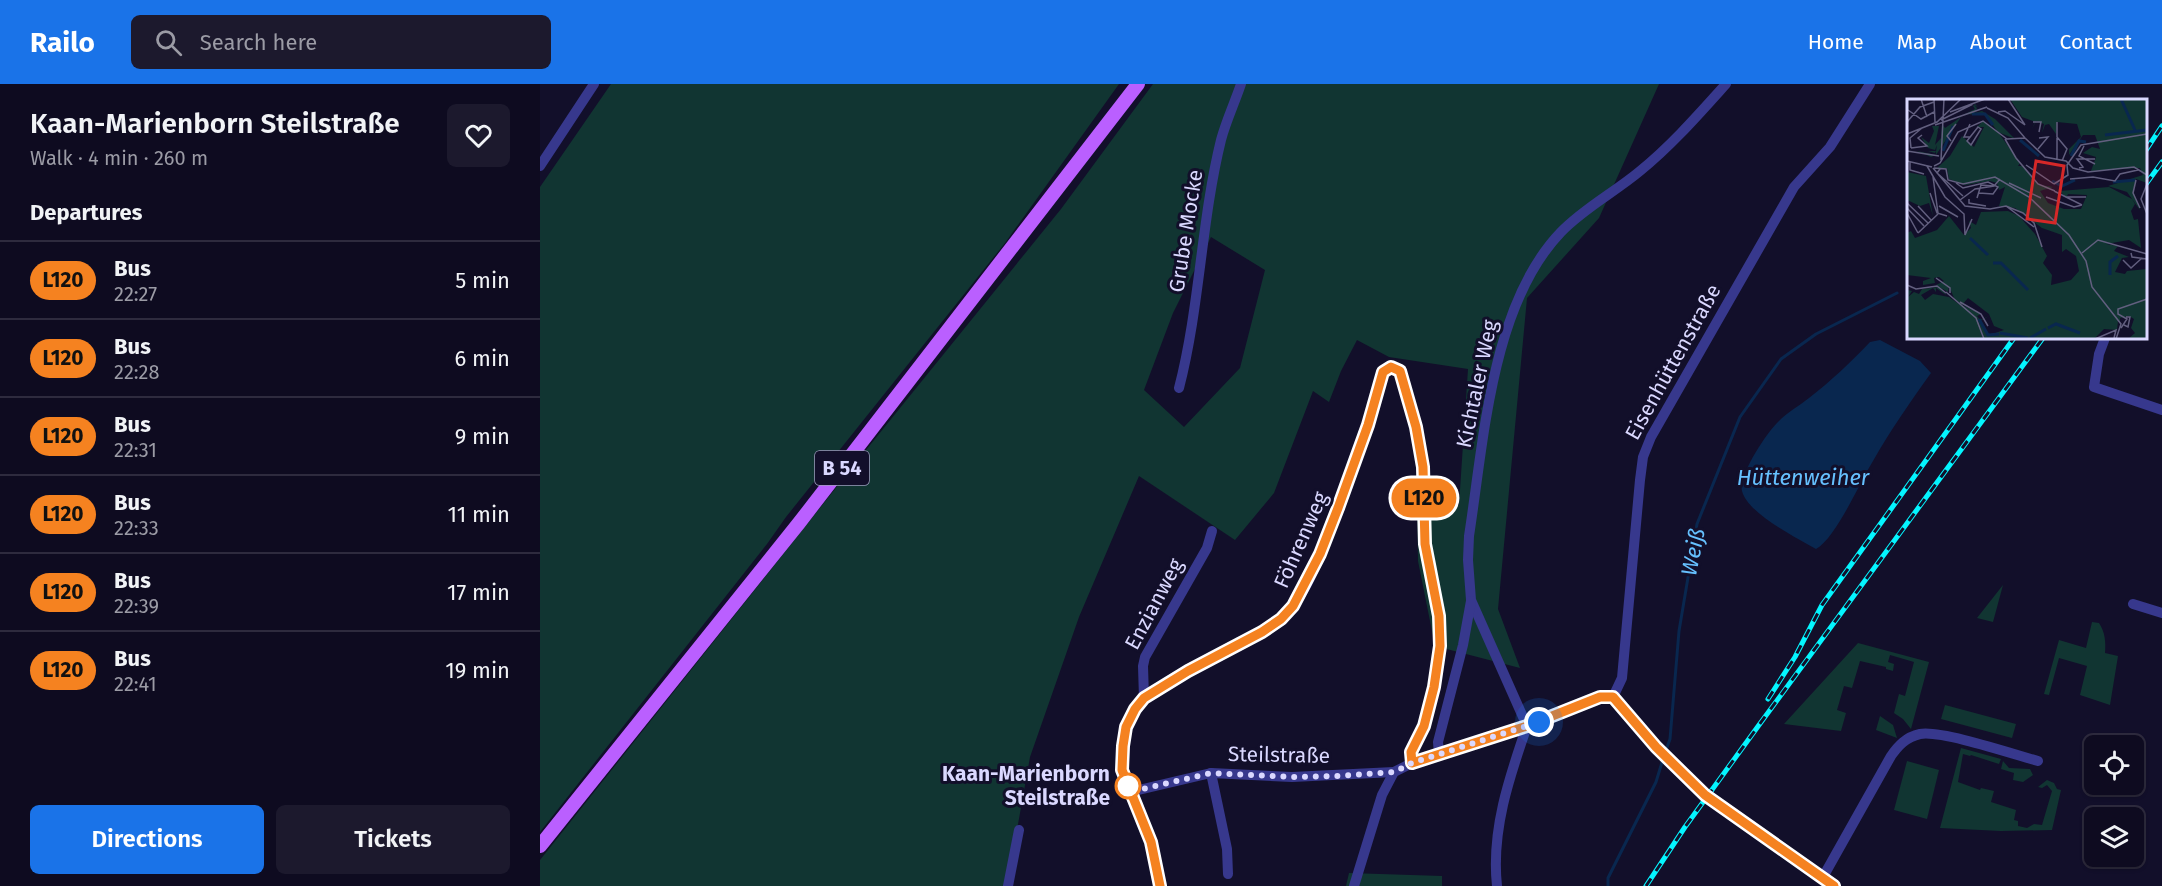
<!DOCTYPE html>
<meta charset="utf-8">
<style>
:root{--surface:#0e0b20;--page:#1c192d;--text:#f1f3f6;--muted:#9b9ba5;--line:#2e2b3e;--accent:#1a73e8}
body{margin:0;font-family:"Fira Sans",sans-serif;background:var(--page);color:var(--text);height:100vh;display:flex;flex-direction:column;font-size:22px;white-space:nowrap}
*{box-sizing:border-box;margin:0}
p{font-size:20px;color:var(--muted)}
.icon{flex:none;width:33px;height:33px;fill:none;stroke:currentColor;stroke-width:2;stroke-linecap:round;stroke-linejoin:round}
.map{position:relative;flex:1;overflow:hidden}
.side{display:flex;flex-direction:column;background:var(--surface);width:540px}
.side>*{flex:none}
.badge{padding:0 12px;border-radius:20px;font-size:21px;line-height:39px}
.buttons{position:absolute;left:1544px;top:651px;display:grid;gap:12px}
.buttons a{display:grid;place-items:center;width:60px;height:60px;border-radius:9px;background:var(--surface);box-shadow:0 2px 4px #0004,0 0 0 2px var(--line);font-size:30px}
.you{position:absolute;width:30px;height:30px;margin:-15px;border:4px solid #fff;border-radius:50%;background:#1a73e8;box-shadow:0 0 0 9px #1a73e833}
.map>.badge{position:absolute;translate:-50% -50%;box-shadow:0 0 0 3px #fff}
h2{padding:0 30px;font-size:22px;line-height:54px}
.round{display:grid;place-items:center;flex:none;width:63px;height:63px;border-radius:9px;background:var(--page)}
.head{display:flex;align-items:center;justify-content:space-between;height:102px;padding:0 30px}
h1{font-size:28px;font-weight:600;line-height:45px}
.cta{display:flex;gap:12px;margin-top:auto;padding:12px 30px}
.cta a{flex:1;height:69px;border-radius:9px;background:var(--accent);color:#fff;font-size:24px;font-weight:600;line-height:69px;text-align:center}
.cta a+a{background:var(--page);color:var(--text)}
ul{padding:0;list-style:none}
li{display:flex;align-items:center;gap:18px;height:78px;padding:0 30px;border-top:2px solid var(--line)}
li div{flex:1}
li b{display:block;font-size:22px}
li em{font-style:normal}
li .badge{min-width:66px;font-weight:700;text-align:center}
header{display:flex;align-items:center;gap:36px;box-sizing:border-box;height:84px;padding:0 30px;background:var(--accent);color:#fff}
header strong{font-size:28px}
nav{display:flex;gap:33px;margin-inline-start:auto;font-size:21px}
.search{width:420px;height:54px;background:var(--page);display:flex;align-items:center;gap:15px;box-sizing:border-box;padding:0 21px;border-radius:9px;color:var(--muted);font-size:22px}
main{display:flex;flex:1;min-height:0}
.map>svg:first-child{display:block}
</style>
<header>
<strong>Railo</strong>
<div class="search"><svg class="icon" aria-label="search" viewBox="0 0 24 24"><circle cx="10" cy="10" r="6"/><path d="M15 15l6 6"/></svg>Search here</div>
<nav><a>Home</a><a>Map</a><a>About</a><a>Contact</a></nav>
</header>
<main>
<section class="side">
<div class="head"><div><h1>Kaan-Marienborn Steilstraße</h1><p>Walk · 4 min · 260 m</p></div><a class="round"><svg class="icon" aria-label="heart" viewBox="0 0 24 24"><path d="M12 20l-8-8c-3-5 5-10 8-4 3-6 11-1 8 4z"/></svg></a></div>
<h2>Departures</h2>
<ul>
<li><span class="badge" style="background:#f58220;color:#111">L120</span><div><b>Bus</b><p>22:27</p></div><em>5 min</em></li>
<li><span class="badge" style="background:#f58220;color:#111">L120</span><div><b>Bus</b><p>22:28</p></div><em>6 min</em></li>
<li><span class="badge" style="background:#f58220;color:#111">L120</span><div><b>Bus</b><p>22:31</p></div><em>9 min</em></li>
<li><span class="badge" style="background:#f58220;color:#111">L120</span><div><b>Bus</b><p>22:33</p></div><em>11 min</em></li>
<li><span class="badge" style="background:#f58220;color:#111">L120</span><div><b>Bus</b><p>22:39</p></div><em>17 min</em></li>
<li><span class="badge" style="background:#f58220;color:#111">L120</span><div><b>Bus</b><p>22:41</p></div><em>19 min</em></li>
</ul>
<div class="cta"><a>Directions</a><a>Tickets</a></div>
</section>
<div class="map">
<svg width="1622" height="802" viewBox="0 0 1622 802">
<rect width="100%" height="100%" fill="#120f2a"/>
<g fill="#113532" fill-rule="evenodd">
<path d="M 71,0 L 579,0 L 465,159 L 246,433 L 227,460 L 0,748 L 0,103 Z"/>
<path d="M 613,0 L 1119,0 L 1059,134 L 987,214 L 958,525 L 980,584 L 895,562 L 878,477 L 877,420 L 919,421 L 928,285 L 849,273 L 817,256 L 801,287 L 789,318 L 773,307 L 734,409 L 695,456 L 599,392 L 539,533 L 490,673 L 467,802 L 0,802 L 0,776 L 326,366 L 521,125 ZM 671,153 L 725,186 L 700,284 L 644,343 L 604,306 L 633,229 Z"/>
<path d="M 1463,501 L 1453,538 L 1437,534 Z"/>
<path d="M 1552,538 L 1559,539 C 1565,548 1566,558 1565,569 L 1578,572 L 1570,621 L 1540,611 L 1547,582 L 1519,574 L 1509,611 L 1504,610 L 1519,556 L 1546,564 Z"/>
<path d="M 1318,559 L 1389,578 L 1371,645 L 1363,635 L 1354,629 L 1359,610 L 1365,612 L 1374,578 L 1350,571 L 1348,578 L 1354,580 L 1353,587 L 1346,585 L 1346,583 L 1320,577 L 1312,604 L 1304,602 L 1297,626 L 1306,629 L 1301,647 L 1244,640 Z"/>
<path d="M 1405,621 L 1476,640 L 1472,654 L 1401,635 Z"/>
<path d="M 1340,632 L 1353,641 L 1357,654 L 1336,646 Z"/>
<path d="M 1421,664 L 1461,675 L 1459,680 L 1431,671 L 1430,672 L 1423,670 L 1418,698 L 1440,706 L 1441,704 L 1454,707 L 1451,718 L 1476,726 L 1474,736 L 1478,737 L 1478,742 L 1487,744 L 1494,740 L 1502,741 L 1512,707 L 1507,701 L 1502,704 L 1498,703 L 1507,696 L 1514,699 L 1517,705 L 1521,706 L 1512,746 L 1461,747 L 1400,744 Z"/>
<path d="M 1367,677 L 1399,686 L 1387,735 L 1354,726 Z"/>
<path d="M 1463,677 L 1469,684 L 1490,685 L 1493,691 L 1483,698 L 1473,696 L 1474,689 L 1461,685 Z"/>
<path d="M 809,789 L 902,792 L 902,802 L 806,802 Z"/>
</g>
<path fill="#09274f" d="M 1340,256 L 1380,277 L 1391,289 C 1371,317 1350,347 1333,377 C 1320,398 1296,454 1276,465 C 1257,454 1208,430 1202,407 C 1198,392 1226,350 1237,339 C 1246,329 1259,322 1269,314 C 1291,297 1311,278 1330,258 Z"/>
<g fill="none" stroke-linecap="round" stroke-linejoin="round">
<g stroke="#09274f" stroke-width="3">
<path d="M 1125,669 L 1130,655 L 1139,547 L 1157,440 L 1200,333 L 1241,275 L 1276,250 L 1357,209"/>
<path d="M 1068,802 L 1068,794 L 1116,698 L 1123,675"/>
</g>
<g stroke="#37388d" stroke-width="10">
<path d="M 0,82 L 54,0"/>
<path d="M 1565,254 L 1559,270 L 1554,303 L 1622,326"/>
<path d="M 639,304 C 660,223 661,137 681,56 C 686,37 695,18 701,0"/>
<path d="M 1593,520 L 1622,529"/>
<path d="M 1073,613 L 1082,594 L 1100,396 L 1103,373 L 1111,353 L 1254,103 L 1290,63 L 1330,0"/>
<path d="M 604,614 L 603,582 L 605,573 L 667,464 L 672,447"/>
<path d="M 987,642 L 931,516 L 928,476 L 929,452 C 944,356 951,221 1021,148 C 1044,124 1075,108 1100,87 C 1131,62 1159,30 1186,0"/>
<path d="M 899,670 L 898,658 L 923,561 L 931,517"/>
<path d="M 671,689 L 687,765 L 688,790"/>
<path d="M 590,708 L 671,689 L 752,693 L 854,688"/>
<path d="M 1283,793 L 1351,672 C 1358,662 1366,653 1380,650 C 1401,646 1473,670 1498,677"/>
<path d="M 468,802 L 479,746"/>
<path d="M 620,802 C 617,787 615,772 611,757 C 604,733 586,710 582,686 C 581,673 583,657 586,645 C 600,588 712,569 751,524 C 769,504 779,473 789,447 C 809,395 828,342 843,288 L 851,283 L 860,287 L 877,343 L 883,383 L 885,460 L 899,532 L 900,562 L 894,603 L 884,642 L 871,668 L 872,679"/>
<path d="M 814,802 L 842,711 L 854,688 L 872,679 L 987,642 L 1060,613 L 1073,613 L 1116,663 L 1165,711 L 1294,802"/>
<path d="M 957,802 C 951,747 969,694 987,642"/>
</g>
<path stroke="#ba5fff" stroke-width="14" d="M 0,762 L 259,439 L 598,0"/>
<defs>
<g id="rail">
<path d="M 1606,66 L 1622,42"/>
<path d="M 1606,100 L 1622,78"/>
<path d="M 1228,615 L 1255,573 L 1282,521 L 1474,254"/>
<path d="M 1106,802 L 1145,743 L 1219,641 L 1503,254"/>
</g>
</defs>
<use href="#rail" stroke="#04f5ff" stroke-width="5"/>
<use href="#rail" stroke="#120f2a" stroke-width="3" stroke-dasharray="9" stroke-linecap="butt"/>
</g>
<g fill="none" stroke-linecap="round" stroke-linejoin="round">
<defs>
<path id="line" d="M 620,802 L 611,758 L 582,686 L 583,662 L 586,643 L 595,625 L 604,614 L 648,587 L 722,548 L 741,535 L 753,522 L 780,470 L 798,424 L 828,341 L 843,288 L 851,283 L 860,287 L 876,343 L 883,383 L 885,460 L 899,532 L 900,562 L 894,603 L 884,642 L 871,668 L 872,679 L 987,642 L 1060,613 L 1073,613 L 1116,663 L 1165,711 L 1294,802"/>
</defs>
<use href="#line" stroke="#fff" stroke-width="14"/>
<use href="#line" stroke="#f58220" stroke-width="9"/>
<path stroke="#dad8ff" stroke-width="6" stroke-dasharray="0 10.8" d="M 588,702 L 590,708 L 671,689 L 752,693 L 796,692 L 854,688 L 872,679 L 999,638"/>
</g>
<circle fill="#fff" stroke="#f58220" stroke-width="3" cx="588" cy="702" r="12"/>
<g text-anchor="middle" dominant-baseline="central" stroke-width="6" stroke-linejoin="round" paint-order="stroke">
<rect fill="#120f2a" stroke="#9e9cbf" stroke-width="1.5" x="275" y="367" width="54" height="34" rx="4.5"/>
<g font-size="20" font-weight="bold" fill="#dad8ff">
<text x="302" y="384">B 54</text>
</g>
<g font-size="21" fill="#dad8ff" stroke="#120f2a">
<text transform="translate(646 147) rotate(-81)">Grube Mocke</text>
<text transform="translate(1133 278) rotate(-61)">Eisenhüttenstraße</text>
<text transform="translate(937 300) rotate(-78)">Kichtaler Weg</text>
<text transform="translate(761 456) rotate(-66)">Föhrenweg</text>
<text transform="translate(614 520) rotate(-62)">Enzianweg</text>
<text transform="translate(739 671) rotate(1)">Steilstraße</text>
</g>
<g font-size="21" font-weight="bold" fill="#dad8ff" stroke="#120f2a" text-anchor="end">
<text x="570" y="690">Kaan-Marienborn<tspan x="570" dy="24">Steilstraße</tspan></text>
</g>
<g font-size="22" font-style="italic" fill="#66c1ff" stroke="#120f2a">
<text x="1263" y="393">Hüttenweiher</text>
<text transform="translate(1153 468) rotate(-79)">Weiß</text>
</g>
</g>
<g transform="translate(1367 15)">
<rect width="240" height="240" fill="#120f2a"/>
<path d="M 103,0 L 240,0 L 240,84 L 229,80 L 226,91 L 233,111 L 220,93 L 201,87 L 236,76 L 233,69 L 184,72 L 189,58 L 176,54 L 185,48 L 193,50 L 188,36 L 176,36 L 162,56 L 162,50 L 174,38 L 170,25 L 150,23 L 149,35 L 142,25 L 138,26 L 135,34 L 137,25 L 129,22 L 125,30 L 128,23 L 115,18 ZM 68,5 L 71,8 L 67,6 L 70,9 L 68,14 L 75,12 L 88,20 L 108,40 L 91,33 L 113,64 L 111,67 L 115,67 L 133,86 L 146,88 L 133,92 L 141,104 L 157,110 L 174,110 L 180,96 L 161,95 L 159,99 L 153,92 L 202,88 L 225,100 L 228,105 L 224,112 L 227,121 L 231,120 L 234,149 L 222,141 L 199,145 L 211,147 L 207,152 L 222,158 L 215,159 L 208,173 L 218,175 L 220,172 L 240,170 L 240,240 L 221,240 L 228,234 L 224,229 L 227,220 L 222,217 L 213,219 L 213,224 L 211,222 L 210,231 L 197,230 L 187,240 L 77,240 L 71,221 L 61,211 L 71,222 L 76,240 L 0,240 L 0,194 L 1,191 L 5,192 L 1,198 L 7,193 L 12,195 L 15,190 L 32,188 L 35,190 L 39,196 L 29,189 L 29,193 L 26,189 L 14,196 L 18,201 L 26,195 L 42,198 L 60,211 L 48,201 L 42,187 L 41,193 L 29,186 L 37,182 L 32,178 L 27,179 L 28,184 L 16,186 L 16,182 L 24,179 L 0,176 L 0,134 L 4,132 L 8,139 L 30,131 L 42,117 L 57,136 L 64,129 L 62,122 L 69,126 L 74,113 L 101,112 L 112,117 L 128,135 L 140,157 L 136,164 L 145,176 L 144,186 L 164,181 L 172,172 L 169,157 L 159,150 L 155,153 L 155,136 L 135,129 L 108,109 L 92,107 L 98,88 L 92,91 L 90,84 L 83,82 L 58,86 L 42,80 L 40,69 L 30,69 L 43,57 L 55,37 L 67,48 L 77,28 L 70,28 L 76,22 L 91,33 L 78,16 L 58,15 L 68,10 L 66,7 ZM 61,199 L 82,215 L 87,227 L 97,231 L 82,236 L 73,222 L 82,217 L 73,221 L 70,217 L 74,215 L 55,206 ZM 54,18 L 29,56 L 24,58 L 10,52 L 29,56 L 29,52 L 28,54 L 21,52 L 29,52 L 30,46 L 28,51 L 21,49 L 14,38 L 22,44 L 27,32 L 25,27 L 32,27 L 28,46 L 34,39 L 35,25 L 38,29 ZM 0,73 L 19,77 L 26,117 L 22,104 L 13,107 L 0,101 Z" fill="#113532" fill-rule="evenodd"/>
<path fill="none" stroke="#09274f" stroke-width="3" d="M 214,0 L 228,31M 65,15 L 78,15 L 86,26M 198,36 L 240,31M 113,41 L 132,57M 36,52 L 46,27M 164,57 L 172,42 L 179,43M 145,82 L 155,87 L 168,81M 206,83 L 228,81M 63,139 L 81,156M 86,164 L 94,164 L 121,191M 203,176 L 203,163 L 211,157M 72,220 L 81,236 L 92,235M 141,229 L 149,225 L 173,234M 93,234 L 121,239M 123,239 L 139,230"/>
<path fill="none" stroke="#625f7f" stroke-width="1.5" d="M 14,0 L 20,18M 27,0 L 28,23M 101,0 L 118,26M 80,9 L 101,19 L 118,39M 1,11 L 14,20 L 27,13M 43,13 L 78,0M 91,13 L 98,12 L 118,26M 34,21 L 66,5M 0,23 L 13,8 L 27,3M 126,23 L 134,23 L 132,33M 150,23 L 150,38 L 160,50 L 155,62M 63,25 L 57,38 L 63,38M 28,26 L 80,8M 71,28 L 74,30 L 64,46 L 60,42 ZM 0,35 L 30,23 L 54,0M 98,40 L 109,59 L 131,85 L 148,92M 44,42 L 40,37 L 49,25M 177,47 L 172,57 L 188,65M 4,49 L 20,47 L 11,39 L 15,36M 4,49 L 3,39 L 15,29M 131,50 L 141,38 L 132,39M 0,52 L 32,57M 34,61 L 37,0M 150,61 L 150,39M 0,62 L 25,68M 3,62 L 3,71 L 17,75M 119,66 L 147,85M 20,67 L 38,98 L 57,115 L 58,136 L 65,120M 27,67 L 33,64 L 51,33 L 76,22 L 100,40 L 118,39 L 138,58 L 159,62 L 166,69 L 181,73 L 227,68 L 240,76M 26,69 L 58,107 L 83,110 L 99,107 L 116,114 L 127,124 L 135,148M 27,69 L 39,70 L 41,81 L 56,85 L 88,78 L 122,98 L 162,136 L 179,162 L 185,188 L 214,225 L 209,240M 172,69 L 176,68 L 170,60 L 188,60M 33,70 L 30,74 L 56,97M 26,78 L 31,114M 163,80 L 186,78 L 208,82 L 213,75 L 231,71M 229,81 L 226,94 L 233,109M 49,84 L 56,89 L 81,83 L 91,88 L 86,95 L 72,94M 102,84 L 134,99M 147,85 L 161,76 L 160,66 L 174,46 L 240,35M 240,85 L 234,100 L 240,115M 147,92 L 175,106M 23,94 L 30,114 L 40,117M 139,98 L 167,108 L 175,106M 159,98 L 179,98M 70,99 L 74,86 L 87,87M 62,100 L 62,104 L 79,107M 53,101 L 68,90 L 87,87 L 93,80M 0,104 L 21,124M 11,107 L 24,121M 32,107 L 51,118M 99,107 L 127,128M 0,109 L 17,127M 0,114 L 11,134M 11,134 L 31,115M 175,154 L 191,141 L 240,155M 224,154 L 225,158 L 240,160M 216,161 L 224,169 L 235,159M 29,179 L 43,189 L 43,194M 0,186 L 9,190 L 30,187 L 39,194M 39,193 L 69,219 L 77,240M 53,203 L 74,215 L 81,227M 217,226 L 221,228 L 223,218 L 219,218M 214,229 L 220,220 L 211,215 L 211,210 L 240,200M 188,240 L 209,231 L 207,239"/>
<path fill="#d62828" fill-opacity="0.15" stroke="#d62828" stroke-width="3" d="M 129,62 L 157,67 L 148,124 L 120,120 Z"/>
<rect width="240" height="240" fill="none" stroke="#dad8ff" stroke-width="3"/>
</g>
</svg>
<div class="buttons">
<a><svg class="icon" aria-label="locate" viewBox="0 0 24 24"><circle cx="12" cy="12" r="6"/><path d="M12 2v4M12 18v4M2 12h4M18 12h4"/></svg></a>
<a><svg class="icon" aria-label="layers" viewBox="0 0 24 24"><path d="M12 4l9 5-9 5-9-5zM3 14l9 5 9-5"/></svg></a>
</div>
<div class="you" style="left:999px;top:638px"></div>
<b class="badge" style="left:884px;top:414px;background:#f58220;color:#111">L120</b>
</div>
</main>
